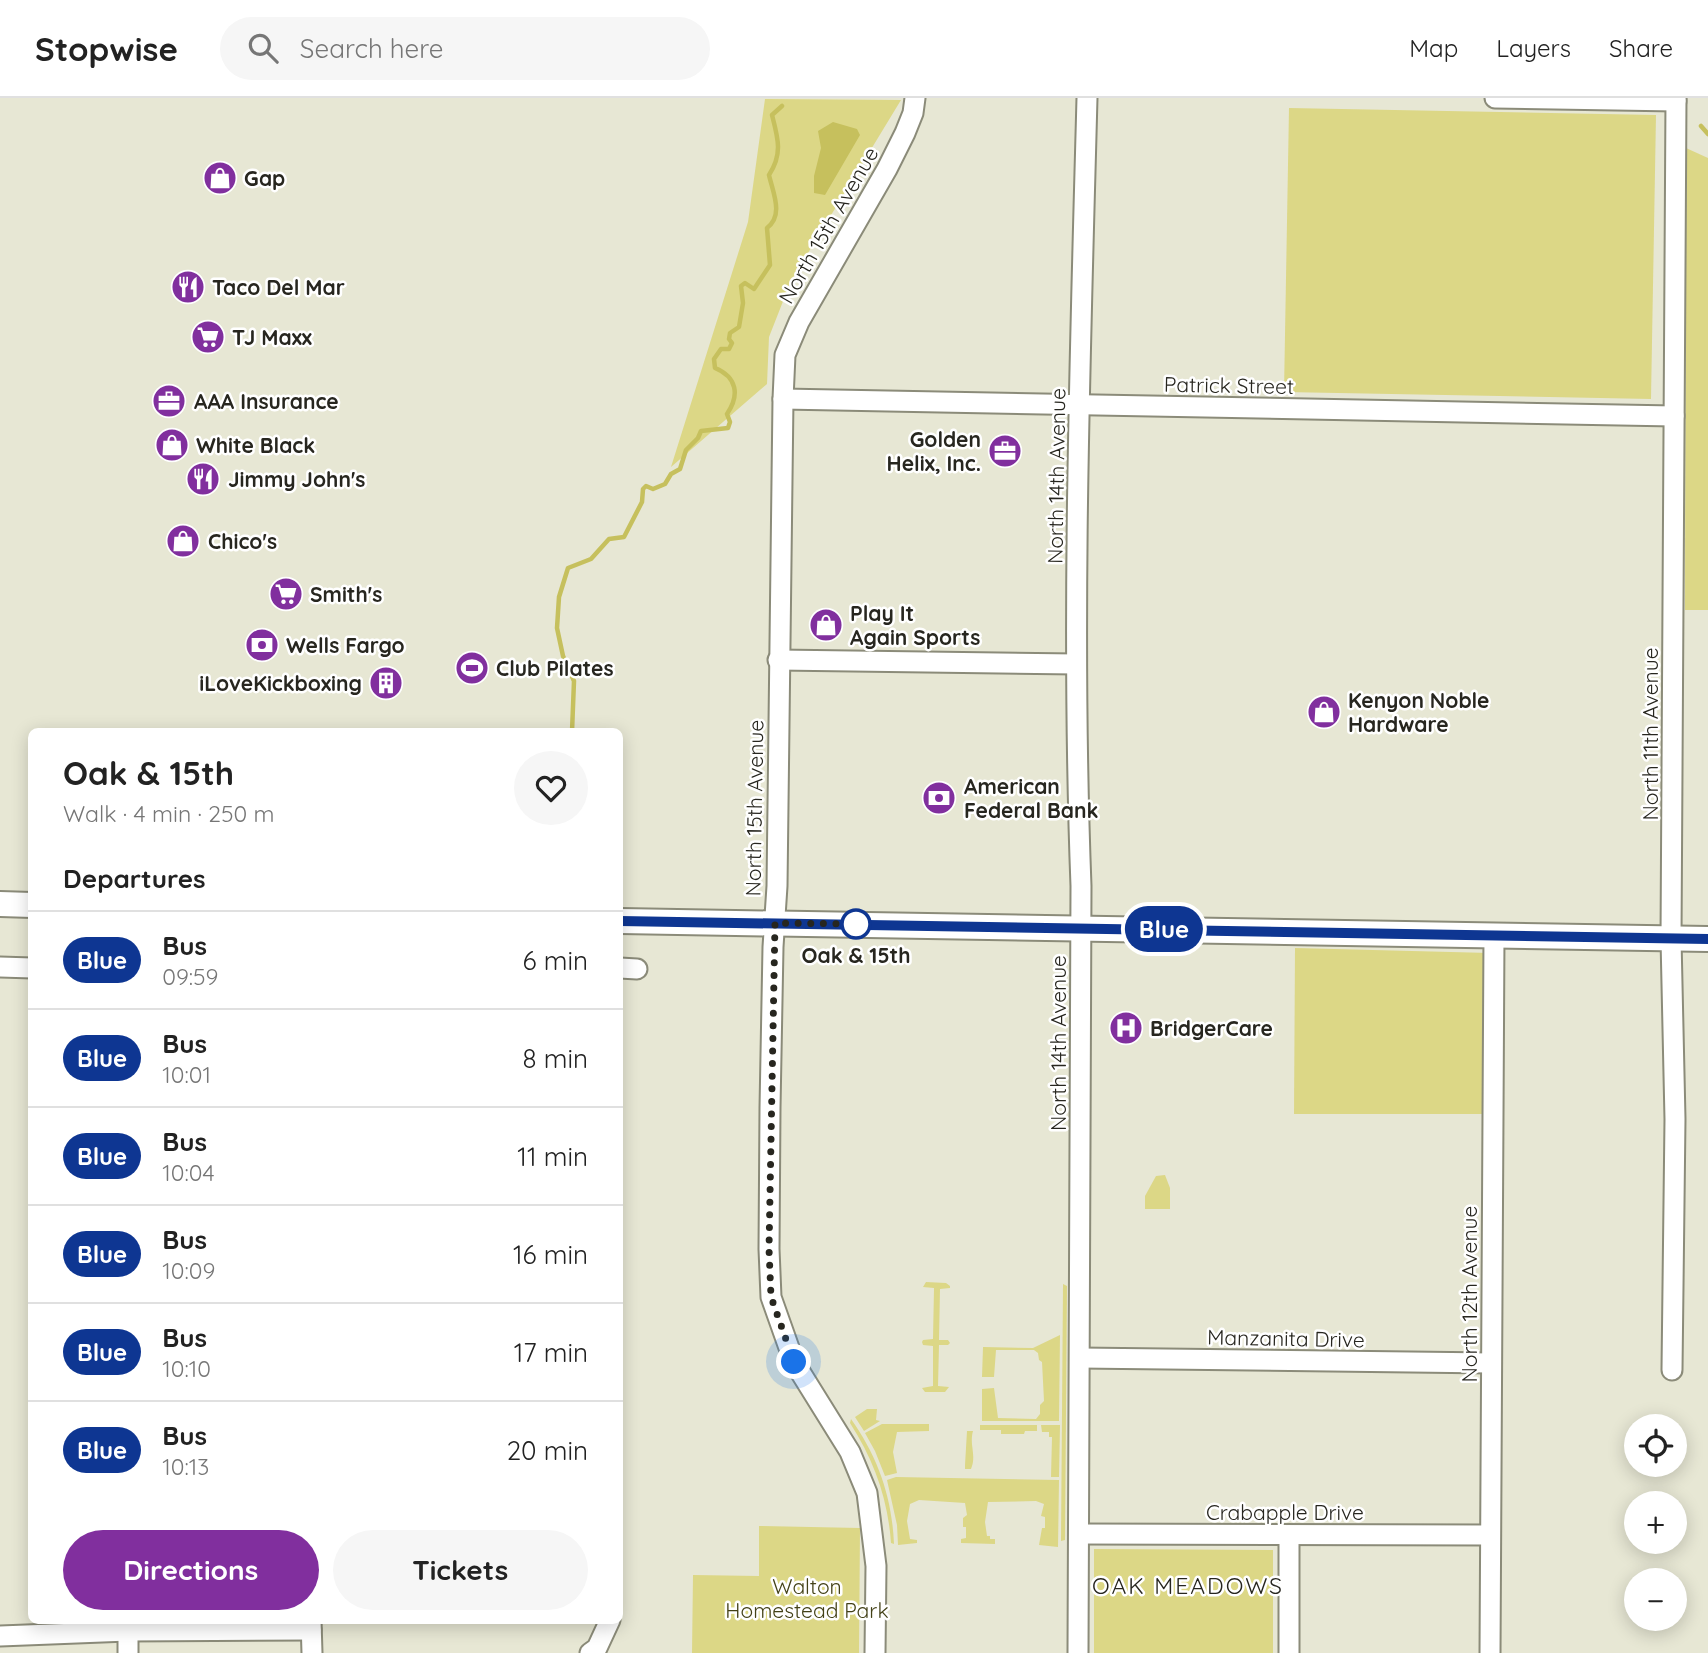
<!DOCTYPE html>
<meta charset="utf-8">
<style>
:root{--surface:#fff;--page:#f6f6f6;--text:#222;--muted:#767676;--line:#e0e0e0;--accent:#812f9e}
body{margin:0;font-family:Quicksand,sans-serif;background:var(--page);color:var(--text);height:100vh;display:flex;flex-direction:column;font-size:26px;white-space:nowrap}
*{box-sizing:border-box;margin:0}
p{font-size:23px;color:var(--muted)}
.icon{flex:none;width:38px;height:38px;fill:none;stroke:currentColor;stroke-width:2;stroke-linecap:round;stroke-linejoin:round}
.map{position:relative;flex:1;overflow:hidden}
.drawer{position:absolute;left:28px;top:630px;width:595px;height:896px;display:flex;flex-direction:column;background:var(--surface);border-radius:10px;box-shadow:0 4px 18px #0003}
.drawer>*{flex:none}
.badge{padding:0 14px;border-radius:23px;font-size:24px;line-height:46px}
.tools{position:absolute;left:1624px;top:1316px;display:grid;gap:14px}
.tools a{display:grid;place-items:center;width:63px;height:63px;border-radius:50%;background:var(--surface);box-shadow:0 4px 18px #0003;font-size:35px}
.you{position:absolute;width:35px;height:35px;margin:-18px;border:5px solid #fff;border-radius:50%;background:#1a73e8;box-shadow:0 0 0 10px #1a73e833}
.map>.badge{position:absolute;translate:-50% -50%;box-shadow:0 0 0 4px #fff}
h2{padding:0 35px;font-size:26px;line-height:63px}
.round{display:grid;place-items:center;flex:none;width:74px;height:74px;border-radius:37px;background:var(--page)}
.headline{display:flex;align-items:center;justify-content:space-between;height:119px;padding:0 35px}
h1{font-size:33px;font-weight:700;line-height:52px}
.cta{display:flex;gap:14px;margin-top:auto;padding:14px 35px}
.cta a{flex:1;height:80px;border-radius:42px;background:var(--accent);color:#fff;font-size:28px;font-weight:700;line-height:80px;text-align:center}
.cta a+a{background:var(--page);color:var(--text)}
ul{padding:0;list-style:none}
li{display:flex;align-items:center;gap:21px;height:98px;padding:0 35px;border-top:2px solid var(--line)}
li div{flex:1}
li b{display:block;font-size:26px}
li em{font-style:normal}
li .badge{min-width:77px;font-weight:700;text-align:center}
header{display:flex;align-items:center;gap:42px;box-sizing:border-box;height:98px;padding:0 35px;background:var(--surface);border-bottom:2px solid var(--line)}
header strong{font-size:33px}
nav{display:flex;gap:38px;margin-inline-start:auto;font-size:24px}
.search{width:490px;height:63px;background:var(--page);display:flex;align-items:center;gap:18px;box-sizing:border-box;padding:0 24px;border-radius:38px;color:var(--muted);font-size:26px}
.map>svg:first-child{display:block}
</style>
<header>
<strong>Stopwise</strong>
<div class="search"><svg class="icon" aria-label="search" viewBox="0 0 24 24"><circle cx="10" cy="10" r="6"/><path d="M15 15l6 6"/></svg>Search here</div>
<nav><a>Map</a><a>Layers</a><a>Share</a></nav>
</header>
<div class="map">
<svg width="1708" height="1555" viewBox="0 0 1708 1555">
<rect width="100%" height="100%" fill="#e7e7d4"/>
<g fill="#dcd786">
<path d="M 765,1 L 901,2 L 791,183 L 769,239 L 767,286 L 671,369 L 748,124 Z"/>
<path d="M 1289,10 L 1656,17 L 1651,301 L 1284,294 Z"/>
<path d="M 1686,50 L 1708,60 L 1708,512 L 1685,512 Z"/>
<path d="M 1295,850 L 1490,855 L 1490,1016 L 1294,1016 Z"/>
<path d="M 1165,1077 L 1170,1090 L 1170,1111 L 1145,1111 L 1145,1098 L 1156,1078 Z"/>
<path d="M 926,1184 L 946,1185 L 950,1188 L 950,1190 L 940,1191 L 939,1242 L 948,1242 L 950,1245 L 948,1247 L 939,1247 L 938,1288 L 949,1289 L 945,1294 L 925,1294 L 922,1290 L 933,1288 L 933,1248 L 923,1247 L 922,1244 L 923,1242 L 933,1241 L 934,1190 L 923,1189 Z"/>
<path d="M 1063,1186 L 1067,1188 L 1065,1442 L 1061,1443 Z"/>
<path d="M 1060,1237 L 1059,1323 L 982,1323 L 982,1291 L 994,1290 L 998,1320 L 1036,1321 L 1040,1316 L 1040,1307 L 1044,1303 L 1042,1264 L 1039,1262 L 1038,1255 L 1034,1252 L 996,1252 L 994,1279 L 982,1279 L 983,1249 L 1033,1250 Z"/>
<path d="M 867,1311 L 877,1311 L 876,1322 L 880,1323 L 864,1333 L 855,1319 Z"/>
<path d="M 851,1321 C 878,1359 892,1399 894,1446 L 891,1445 C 888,1401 874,1362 850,1325 Z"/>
<path d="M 882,1326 L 929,1326 L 929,1333 L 897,1334 L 893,1354 L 897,1375 L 885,1378 L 875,1353 L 865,1335 Z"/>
<path d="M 980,1327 L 1037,1327 L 1037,1333 L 1025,1333 L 1024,1336 L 1001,1336 L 1001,1332 L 980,1332 Z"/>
<path d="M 1041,1327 L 1060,1327 L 1059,1379 L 1051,1379 L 1052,1339 L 1049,1339 L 1049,1334 L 1042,1334 Z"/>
<path d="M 967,1333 L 973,1333 C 969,1347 977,1358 971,1371 L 965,1371 L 965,1367 Z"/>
<path d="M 896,1379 L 1059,1382 L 1058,1449 L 1039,1447 L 1042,1430 L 1045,1430 L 1045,1419 L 1041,1418 L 1044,1406 L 1036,1403 L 988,1404 L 985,1424 L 987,1438 L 990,1438 L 990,1441 L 995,1441 L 995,1446 L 961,1445 L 961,1441 L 966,1440 L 966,1429 L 963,1429 L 963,1420 L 967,1417 L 965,1405 L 919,1402 L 910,1406 L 907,1423 L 910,1441 L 917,1442 L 917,1445 L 898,1447 L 897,1427 L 887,1382 Z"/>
<path d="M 759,1428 L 860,1430 L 859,1555 L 692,1555 L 693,1477 L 759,1478 Z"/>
<path d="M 1094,1451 L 1273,1452 L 1273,1555 L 1094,1555 Z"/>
</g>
<path fill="#c6c05d" d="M 833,24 L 857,31 L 860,37 L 825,97 L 814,95 L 814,78 L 821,50 L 818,33 Z"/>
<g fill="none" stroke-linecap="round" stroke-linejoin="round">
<g stroke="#c6c05d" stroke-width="4.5">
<path d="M 1701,28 L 1708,36"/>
<path d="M 572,634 L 574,583 L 563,558 L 557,530 L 559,499 L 568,470 L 591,461 L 609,441 L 624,439 L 642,404 L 643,391 L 646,388 L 653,391 L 665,386 L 671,376 L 680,371 L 686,352 L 698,340 L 701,333 L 728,330 L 730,324 L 727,316 C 740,297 737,279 715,270 L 714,261 L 721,251 L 729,251 L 732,245 L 729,241 L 730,235 L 739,229 L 743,205 L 741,188 L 745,185 L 754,191 L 770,167 L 767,130 C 784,117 773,95 769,77 C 783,56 778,40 772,17 L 782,8"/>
</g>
<defs>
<g id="minor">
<path d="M 1495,0 L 1676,3"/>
<path d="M 783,301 L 1674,318"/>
<path d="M 778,562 L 1076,566"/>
<path d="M 0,869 L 32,870"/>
<path d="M 620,870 L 637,871"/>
<path d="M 1080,1260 L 1491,1265"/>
<path d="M 1672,1272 L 1675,1021 L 1671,841 L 1676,0"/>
<path d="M 1079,1436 L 1490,1437"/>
<path d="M 311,1522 L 312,1555"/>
<path d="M 128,1533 L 128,1555"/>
<path d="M 0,1538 L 128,1533 L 311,1532"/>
<path d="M 590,1555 L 597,1550 L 610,1522"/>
<path d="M 875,1555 L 876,1468 L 867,1395 L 850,1354 L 794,1264 L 771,1199 L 769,1151 L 770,1010 L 773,849 L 777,788 L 783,301 L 785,257 L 799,224 L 887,71 L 905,35 L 913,15 L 915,0"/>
<path d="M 1078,1555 L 1081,788 C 1071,526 1080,263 1087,0"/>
<path d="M 1289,1555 L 1289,1437"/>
<path d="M 1490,1555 L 1494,838"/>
</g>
<g id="major">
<path d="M 0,806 L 32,807"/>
<path d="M 620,823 L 1708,841"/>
</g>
</defs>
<use href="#minor" stroke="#8b8b79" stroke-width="23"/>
<use href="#major" stroke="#8b8b79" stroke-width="28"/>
<use href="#minor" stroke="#fff" stroke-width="19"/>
<use href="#major" stroke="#fff" stroke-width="24"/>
</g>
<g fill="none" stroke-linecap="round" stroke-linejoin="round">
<defs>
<path id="line" d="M 620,823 L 1708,841"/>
</defs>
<use href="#line" stroke="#fff" stroke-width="16"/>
<use href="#line" stroke="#0e3692" stroke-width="10"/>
<path stroke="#27261f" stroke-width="7" stroke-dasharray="0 12.6" d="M 794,1264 L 771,1199 L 769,1151 L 775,825 L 856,826"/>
</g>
<defs>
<symbol id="shop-disc" viewBox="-11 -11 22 22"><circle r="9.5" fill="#812f9e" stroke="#fff"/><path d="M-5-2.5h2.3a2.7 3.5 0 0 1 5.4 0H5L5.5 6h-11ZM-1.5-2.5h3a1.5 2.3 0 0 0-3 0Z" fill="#fff"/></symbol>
<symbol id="restaurant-disc" viewBox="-11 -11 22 22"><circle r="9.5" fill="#812f9e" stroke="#fff"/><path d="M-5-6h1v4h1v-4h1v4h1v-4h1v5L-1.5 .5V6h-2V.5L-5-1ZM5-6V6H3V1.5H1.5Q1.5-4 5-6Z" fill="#fff"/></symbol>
<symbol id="supermarket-disc" viewBox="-11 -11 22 22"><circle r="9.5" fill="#812f9e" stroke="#fff"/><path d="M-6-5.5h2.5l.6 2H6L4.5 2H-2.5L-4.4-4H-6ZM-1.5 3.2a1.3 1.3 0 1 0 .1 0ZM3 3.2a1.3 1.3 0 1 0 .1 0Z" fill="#fff"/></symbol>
<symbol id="office-disc" viewBox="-11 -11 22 22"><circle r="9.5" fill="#812f9e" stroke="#fff"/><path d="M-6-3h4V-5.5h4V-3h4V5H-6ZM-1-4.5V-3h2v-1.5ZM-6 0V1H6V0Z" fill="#fff"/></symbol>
<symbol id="bank-disc" viewBox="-11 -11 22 22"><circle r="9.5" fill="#812f9e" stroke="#fff"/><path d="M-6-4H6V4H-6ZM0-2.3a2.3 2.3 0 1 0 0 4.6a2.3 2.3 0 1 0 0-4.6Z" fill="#fff"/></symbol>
<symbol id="stadium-disc" viewBox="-11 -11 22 22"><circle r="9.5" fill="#812f9e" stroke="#fff"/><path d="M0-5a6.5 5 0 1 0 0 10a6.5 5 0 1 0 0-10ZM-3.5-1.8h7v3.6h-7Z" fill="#fff"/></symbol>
<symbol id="building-disc" viewBox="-11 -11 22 22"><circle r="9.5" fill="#812f9e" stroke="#fff"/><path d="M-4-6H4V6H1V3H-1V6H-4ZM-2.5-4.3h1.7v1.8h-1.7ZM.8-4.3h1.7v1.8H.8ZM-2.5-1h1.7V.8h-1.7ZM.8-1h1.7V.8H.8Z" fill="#fff"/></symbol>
<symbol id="hospital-disc" viewBox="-11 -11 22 22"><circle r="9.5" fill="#812f9e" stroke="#fff"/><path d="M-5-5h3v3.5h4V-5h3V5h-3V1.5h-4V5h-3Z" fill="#fff"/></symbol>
</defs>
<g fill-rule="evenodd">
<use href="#shop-disc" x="201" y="61" width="38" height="38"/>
<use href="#restaurant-disc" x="169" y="170" width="38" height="38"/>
<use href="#supermarket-disc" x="189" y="220" width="38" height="38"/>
<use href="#office-disc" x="150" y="284" width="38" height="38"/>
<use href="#shop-disc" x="153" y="328" width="38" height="38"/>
<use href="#office-disc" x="986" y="334" width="38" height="38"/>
<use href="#restaurant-disc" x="184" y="362" width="38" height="38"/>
<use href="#shop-disc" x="164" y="424" width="38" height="38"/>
<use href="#supermarket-disc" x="267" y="477" width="38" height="38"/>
<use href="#shop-disc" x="807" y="508" width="38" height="38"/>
<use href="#bank-disc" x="243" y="528" width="38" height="38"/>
<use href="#stadium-disc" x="453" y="551" width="38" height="38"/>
<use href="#building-disc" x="367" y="566" width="38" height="38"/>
<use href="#shop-disc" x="1305" y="595" width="38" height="38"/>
<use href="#bank-disc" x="920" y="681" width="38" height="38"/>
<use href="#hospital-disc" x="1107" y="911" width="38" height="38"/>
</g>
<circle fill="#fff" stroke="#0e3692" stroke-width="3.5" cx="856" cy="826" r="14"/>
<g text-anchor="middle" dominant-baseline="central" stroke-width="5" stroke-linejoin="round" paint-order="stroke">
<g font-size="21" font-weight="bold" fill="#27261f" stroke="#fff" text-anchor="start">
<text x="244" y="80">Gap</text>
<text x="212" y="189">Taco Del Mar</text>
<text x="232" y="239">TJ Maxx</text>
<text x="194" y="303">AAA Insurance</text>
<text x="981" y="341" text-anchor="end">Golden<tspan x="981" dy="24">Helix, Inc.</tspan></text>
<text x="196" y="347">White Black</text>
<text x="228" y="381">Jimmy John's</text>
<text x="208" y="443">Chico's</text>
<text x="310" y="496">Smith's</text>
<text x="850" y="515">Play It<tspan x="850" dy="24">Again Sports</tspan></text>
<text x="286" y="547">Wells Fargo</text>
<text x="496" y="570">Club Pilates</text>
<text x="362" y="585" text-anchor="end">iLoveKickboxing</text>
<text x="1348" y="602">Kenyon Noble<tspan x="1348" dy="24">Hardware</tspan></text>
<text x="964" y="688">American<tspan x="964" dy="24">Federal Bank</tspan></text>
<text x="1150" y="930">BridgerCare</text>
</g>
<g font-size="21" fill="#27261f" stroke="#fff">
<text transform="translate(828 127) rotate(-60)">North 15th Avenue</text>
<text transform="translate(1229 287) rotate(1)">Patrick Street</text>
<text transform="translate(1056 378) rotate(-89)">North 14th Avenue</text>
<text transform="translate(1650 636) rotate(-90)">North 11th Avenue</text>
<text transform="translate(754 710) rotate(-89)">North 15th Avenue</text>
<text transform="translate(1058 945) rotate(-90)">North 14th Avenue</text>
<text transform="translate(1469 1196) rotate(-90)">North 12th Avenue</text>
<text transform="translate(1286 1240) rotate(1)">Manzanita Drive</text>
<text x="1285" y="1414">Crabapple Drive</text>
</g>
<g font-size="21" font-weight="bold" fill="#27261f" stroke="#fff">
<text x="856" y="857">Oak &amp; 15th</text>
</g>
<g font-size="21" fill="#434117" stroke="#fff">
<text x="807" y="1488">Walton<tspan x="807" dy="24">Homestead Park</tspan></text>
</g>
<g font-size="23" letter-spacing="2" fill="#27261f" stroke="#fff">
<text x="1188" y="1487">OAK MEADOWS</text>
</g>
</g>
</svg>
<div class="tools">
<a><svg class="icon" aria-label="locate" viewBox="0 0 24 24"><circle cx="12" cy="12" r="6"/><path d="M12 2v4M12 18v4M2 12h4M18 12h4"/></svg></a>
<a>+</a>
<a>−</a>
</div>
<div class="you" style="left:794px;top:1264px"></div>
<b class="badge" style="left:1164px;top:831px;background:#0e3692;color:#fff">Blue</b>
<section class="drawer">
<div class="headline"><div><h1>Oak &amp; 15th</h1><p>Walk · 4 min · 250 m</p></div><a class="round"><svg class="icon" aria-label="heart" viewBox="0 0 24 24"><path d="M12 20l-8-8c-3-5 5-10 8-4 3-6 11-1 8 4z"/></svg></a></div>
<h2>Departures</h2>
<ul>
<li><span class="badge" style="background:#0e3692;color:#fff">Blue</span><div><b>Bus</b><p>09:59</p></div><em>6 min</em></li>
<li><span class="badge" style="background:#0e3692;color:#fff">Blue</span><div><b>Bus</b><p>10:01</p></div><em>8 min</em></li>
<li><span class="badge" style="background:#0e3692;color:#fff">Blue</span><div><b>Bus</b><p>10:04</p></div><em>11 min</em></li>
<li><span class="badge" style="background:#0e3692;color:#fff">Blue</span><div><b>Bus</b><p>10:09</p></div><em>16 min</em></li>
<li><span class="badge" style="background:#0e3692;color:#fff">Blue</span><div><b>Bus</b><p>10:10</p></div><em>17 min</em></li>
<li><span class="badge" style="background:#0e3692;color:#fff">Blue</span><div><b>Bus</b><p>10:13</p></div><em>20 min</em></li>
</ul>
<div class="cta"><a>Directions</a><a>Tickets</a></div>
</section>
</div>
